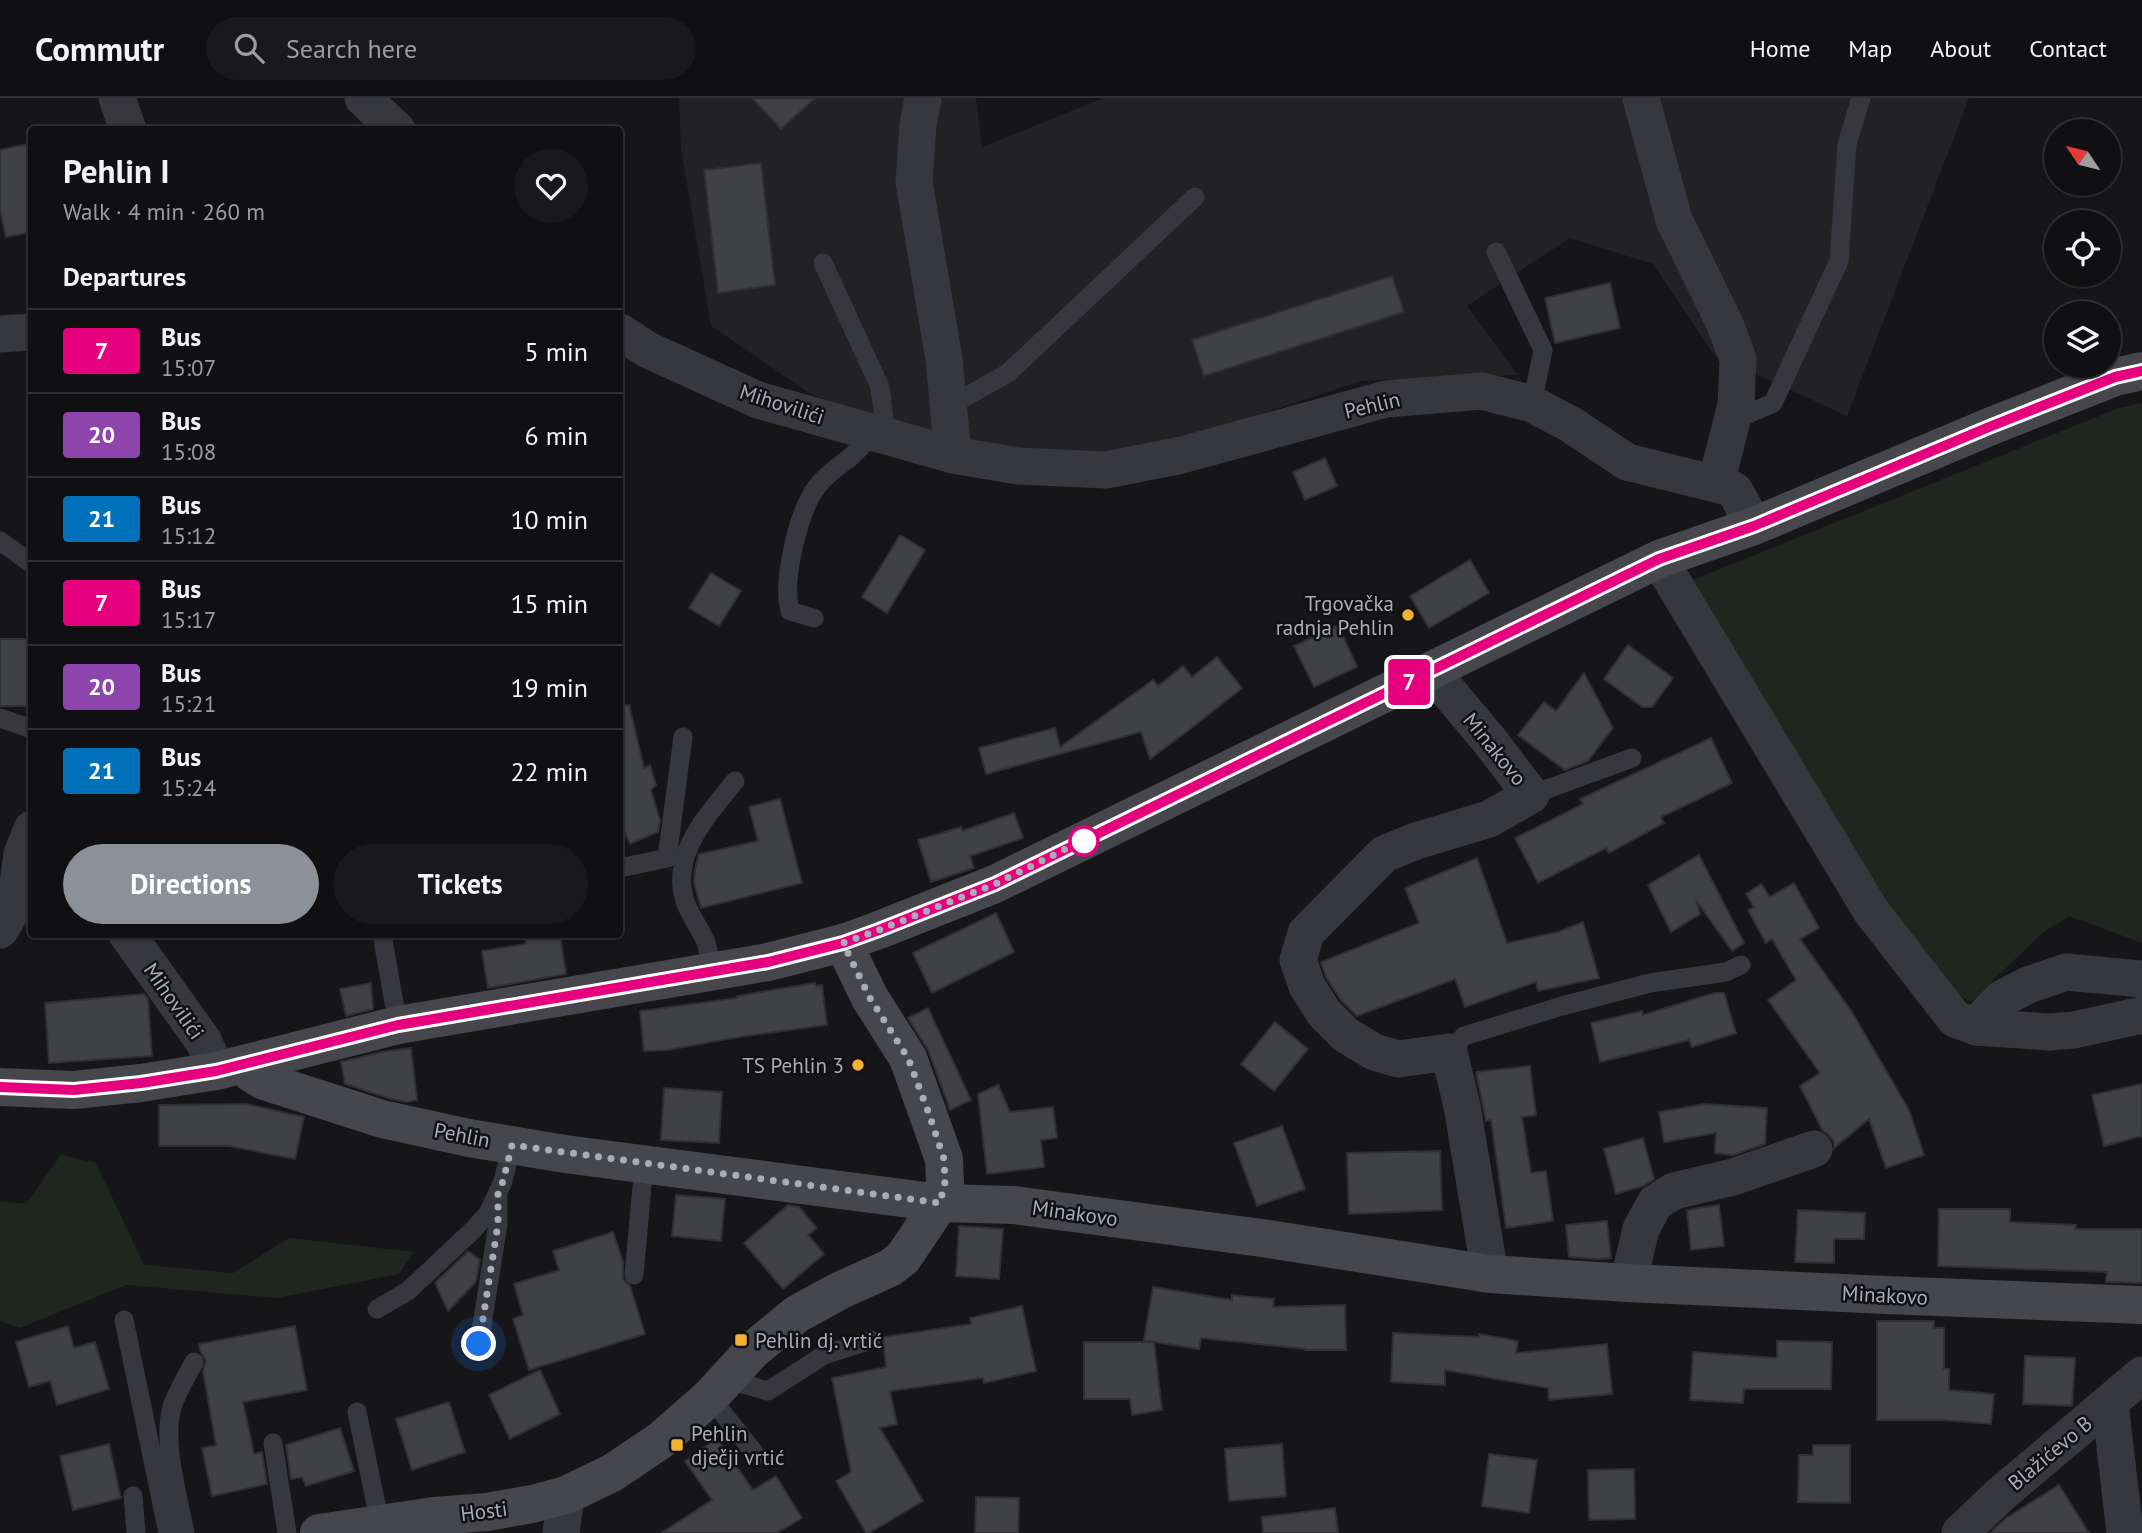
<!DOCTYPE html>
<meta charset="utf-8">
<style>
:root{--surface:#101012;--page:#19191b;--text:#f1f3f6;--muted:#9c9d9f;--line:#303032;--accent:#8c9099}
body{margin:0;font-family:"PT Sans",sans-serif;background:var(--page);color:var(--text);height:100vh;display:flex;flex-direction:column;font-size:26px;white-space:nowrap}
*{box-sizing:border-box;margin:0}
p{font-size:23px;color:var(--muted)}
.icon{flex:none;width:38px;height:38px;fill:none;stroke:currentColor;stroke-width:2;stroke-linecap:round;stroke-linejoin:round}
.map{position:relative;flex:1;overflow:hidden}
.details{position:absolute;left:28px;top:28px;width:595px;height:812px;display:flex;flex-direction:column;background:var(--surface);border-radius:7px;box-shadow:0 2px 5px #0004,0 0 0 2px var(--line)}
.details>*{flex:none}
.badge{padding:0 14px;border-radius:5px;font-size:24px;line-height:46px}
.needle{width:46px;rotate:305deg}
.fabs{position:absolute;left:2044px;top:21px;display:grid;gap:14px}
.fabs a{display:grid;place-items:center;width:77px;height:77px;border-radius:50%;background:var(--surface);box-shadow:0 2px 5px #0004,0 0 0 2px var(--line);font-size:35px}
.you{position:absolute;width:35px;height:35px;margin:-18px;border:5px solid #fff;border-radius:50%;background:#1a73e8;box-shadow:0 0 0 10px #1a73e833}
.map>.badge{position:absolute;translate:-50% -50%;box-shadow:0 0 0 4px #fff}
h2{padding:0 35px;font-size:26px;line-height:63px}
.round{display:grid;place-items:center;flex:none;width:74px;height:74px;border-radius:37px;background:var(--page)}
.head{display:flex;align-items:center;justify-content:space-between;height:119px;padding:0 35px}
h1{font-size:33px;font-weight:600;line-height:52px}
.action{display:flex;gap:14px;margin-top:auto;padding:14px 35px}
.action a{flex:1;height:80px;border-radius:42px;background:var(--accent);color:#fff;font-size:28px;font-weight:600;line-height:80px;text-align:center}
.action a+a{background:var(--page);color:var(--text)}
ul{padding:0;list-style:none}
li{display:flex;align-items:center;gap:21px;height:84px;padding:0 35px;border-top:2px solid var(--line)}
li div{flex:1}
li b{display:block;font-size:26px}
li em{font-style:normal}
li .badge{min-width:77px;font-weight:700;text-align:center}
header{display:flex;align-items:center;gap:42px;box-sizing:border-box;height:98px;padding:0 35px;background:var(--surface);border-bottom:2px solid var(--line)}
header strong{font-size:33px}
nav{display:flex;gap:38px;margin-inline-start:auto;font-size:24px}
.search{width:490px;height:63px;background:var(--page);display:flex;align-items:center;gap:18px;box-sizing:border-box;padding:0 24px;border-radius:38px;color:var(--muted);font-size:26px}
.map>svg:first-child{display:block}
</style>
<header>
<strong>Commutr</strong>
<div class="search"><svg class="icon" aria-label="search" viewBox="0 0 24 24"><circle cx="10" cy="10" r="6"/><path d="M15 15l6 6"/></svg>Search here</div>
<nav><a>Home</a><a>Map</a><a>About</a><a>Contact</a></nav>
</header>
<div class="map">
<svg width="2142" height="1435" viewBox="0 0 2142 1435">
<rect width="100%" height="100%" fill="#161618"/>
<path fill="#222225" d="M 679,0 L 976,0 L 982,49 L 1103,0 L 1969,0 L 1847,318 L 1714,257 L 1653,166 L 1570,140 L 1467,208 L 1518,277 L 1361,283 L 1117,363 L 909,337 L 811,296 L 711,228 L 681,51 Z"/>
<g fill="#1e261f">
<path d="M 2142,305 L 2142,845 L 2069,818 L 2041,836 L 1971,904 L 1954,894 L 1888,818 L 1685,485 L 2119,310 Z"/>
<path d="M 61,1057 L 96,1065 L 144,1167 L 233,1175 L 289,1140 L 414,1154 L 399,1176 L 277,1200 L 126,1187 L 20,1230 L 0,1223 L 0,1103 L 26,1106 Z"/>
</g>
<g fill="#404145" stroke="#303034" stroke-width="2">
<path d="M 752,0 L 815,0 L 781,31 Z"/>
<path d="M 32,45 L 32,134 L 6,139 L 0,113 L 0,52 Z"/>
<path d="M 761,65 L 775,187 L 718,195 L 704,72 Z"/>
<path d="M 1392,178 L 1404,214 L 1204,278 L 1192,242 Z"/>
<path d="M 1610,185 L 1620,230 L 1555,245 L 1545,200 Z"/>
<path d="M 1325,360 L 1337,388 L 1305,402 L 1293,374 Z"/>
<path d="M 900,437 L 925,452 L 887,515 L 862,499 Z"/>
<path d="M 1470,462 L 1489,495 L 1429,530 L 1410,498 Z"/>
<path d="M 711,475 L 741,493 L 719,528 L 689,510 Z"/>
<path d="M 1338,527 L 1357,569 L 1314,589 L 1294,548 Z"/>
<rect x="0" y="541" width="32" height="67"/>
<path d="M 1628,547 L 1673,580 L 1652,609 L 1642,609 L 1604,581 Z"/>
<path d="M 1217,559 L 1242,590 L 1189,632 L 1150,661 L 1141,634 L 986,676 L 979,650 L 1055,630 L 1060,649 L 1153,582 L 1158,588 L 1183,568 L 1192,579 Z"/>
<path d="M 1584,575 L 1613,630 L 1588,663 L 1565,672 L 1518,637 L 1544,604 L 1556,613 Z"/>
<path d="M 629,607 L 644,670 L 650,667 L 656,687 L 651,692 L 660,723 L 658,734 L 630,746 L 620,724 L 620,608 Z"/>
<path d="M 1711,640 L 1732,685 L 1661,719 L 1664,725 L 1609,755 L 1606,750 L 1538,785 L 1515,740 L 1583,706 L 1580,701 Z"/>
<path d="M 780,701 L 802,785 L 701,810 L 694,785 L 695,771 L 699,756 L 758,743 L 749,709 Z"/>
<path d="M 1014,715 L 1023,740 L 970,758 L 974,770 L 931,784 L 918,742 L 961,729 L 962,733 Z"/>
<path d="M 1699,757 L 1744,845 L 1732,853 L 1696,802 L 1700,816 L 1671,834 L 1648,787 Z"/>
<path d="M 1477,760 L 1507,845 L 1558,834 L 1583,824 L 1599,880 L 1538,893 L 1536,884 L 1465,909 L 1455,881 L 1357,918 L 1341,902 L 1326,879 L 1321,864 L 1419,825 L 1405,790 Z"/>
<path d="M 1794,785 L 1819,830 L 1800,841 L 1852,914 L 1909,1012 L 1924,1057 L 1886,1070 L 1869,1021 L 1834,1050 L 1834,1044 L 1828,1036 L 1823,1033 L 1800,988 L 1820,975 L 1768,902 L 1796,882 L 1772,841 L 1766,845 L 1748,812 L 1754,809 L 1746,796 L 1761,786 L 1770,799 Z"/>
<path d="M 996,815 L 1014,854 L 932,895 L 913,855 Z"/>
<path d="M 524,836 L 560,836 L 566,876 L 488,890 L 482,853 L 526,846 Z"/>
<path d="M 371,885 L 373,911 L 346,918 L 340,891 Z"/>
<path d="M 815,885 L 816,888 L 822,887 L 827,927 L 739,939 L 667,952 L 644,953 L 640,913 L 737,900 L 737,898 Z"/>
<path d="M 1714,895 L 1724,895 L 1736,935 L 1692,949 L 1689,942 L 1600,964 L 1591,925 L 1642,913 L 1643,917 Z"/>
<path d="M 144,896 L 148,901 L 152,958 L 49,965 L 45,905 Z"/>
<path d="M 928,910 L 971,1002 L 950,1012 L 928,952 L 908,920 Z"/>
<path d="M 1275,924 L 1308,951 L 1274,993 L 1241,966 Z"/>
<path d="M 411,950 L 417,1002 L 406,1004 L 388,1000 L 345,986 L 341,964 L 381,954 Z"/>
<path d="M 1530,968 L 1536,1017 L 1522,1019 L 1531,1075 L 1546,1073 L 1553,1123 L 1506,1130 L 1491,1022 L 1486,1023 L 1476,974 Z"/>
<path d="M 2142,986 L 2142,1038 L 2104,1048 L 2092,997 Z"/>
<path d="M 998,987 L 1010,1014 L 1053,1009 L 1057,1040 L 1041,1042 L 1044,1069 L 987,1076 L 978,996 Z"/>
<path d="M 664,990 L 722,994 L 719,1045 L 661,1042 Z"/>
<path d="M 246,1006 L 304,1019 L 295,1061 L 229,1048 L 159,1048 L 159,1007 Z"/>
<path d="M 1704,1006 L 1767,1010 L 1765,1046 L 1733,1057 L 1715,1055 L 1716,1035 L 1664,1044 L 1659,1014 Z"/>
<path d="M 1282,1028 L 1305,1091 L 1257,1108 L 1234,1045 Z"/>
<path d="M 1643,1040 L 1654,1081 L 1643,1088 L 1616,1096 L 1604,1051 Z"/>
<path d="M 1440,1053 L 1442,1112 L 1349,1116 L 1347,1055 Z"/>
<path d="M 676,1097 L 725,1101 L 721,1143 L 672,1138 Z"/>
<path d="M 788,1107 L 799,1109 L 817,1130 L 808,1137 L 824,1156 L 783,1191 L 744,1145 Z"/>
<path d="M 1719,1107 L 1724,1148 L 1691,1152 L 1687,1112 Z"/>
<path d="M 1939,1111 L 2010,1111 L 2010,1124 L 2076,1127 L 2075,1131 L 2142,1131 L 2142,1185 L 2106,1184 L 2107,1174 L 1938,1168 Z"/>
<path d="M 1798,1112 L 1865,1115 L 1864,1141 L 1834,1141 L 1834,1165 L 1795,1164 Z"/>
<path d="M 1607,1123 L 1611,1160 L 1598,1161 L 1569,1159 L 1566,1127 Z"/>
<path d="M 959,1128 L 1003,1131 L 999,1181 L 956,1178 Z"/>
<path d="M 613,1134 L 623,1164 L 623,1181 L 630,1188 L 645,1236 L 529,1272 L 513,1221 L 523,1217 L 514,1186 L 559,1172 L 553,1153 Z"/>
<path d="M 468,1153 L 480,1162 L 476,1184 L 448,1213 L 435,1185 Z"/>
<path d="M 1153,1189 L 1232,1202 L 1232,1197 L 1274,1201 L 1273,1209 L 1345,1207 L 1346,1252 L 1305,1252 L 1305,1251 L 1201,1240 L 1199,1251 L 1154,1244 L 1162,1312 L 1132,1317 L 1130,1301 L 1084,1301 L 1084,1244 L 1154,1244 L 1144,1242 Z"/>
<path d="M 1022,1208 L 1036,1273 L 984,1285 L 983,1280 L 890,1293 L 897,1326 L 880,1330 L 923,1403 L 869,1435 L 866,1435 L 836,1383 L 851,1374 L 832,1280 L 886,1269 L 883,1239 L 971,1226 L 970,1220 Z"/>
<path d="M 1877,1223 L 1934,1223 L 1934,1230 L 1944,1230 L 1944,1271 L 1949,1271 L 1949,1292 L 1994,1296 L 1991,1326 L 1942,1322 L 1877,1322 Z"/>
<path d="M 68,1228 L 74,1250 L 95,1244 L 109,1291 L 57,1307 L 50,1283 L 29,1289 L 16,1244 Z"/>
<path d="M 295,1228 L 307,1292 L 243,1304 L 254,1356 L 262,1354 L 267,1386 L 212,1398 L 202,1350 L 216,1347 L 203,1273 L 206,1263 L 200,1253 L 199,1246 Z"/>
<path d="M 1393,1235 L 1479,1239 L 1479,1236 L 1518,1243 L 1516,1255 L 1607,1246 L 1612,1296 L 1549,1302 L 1548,1290 L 1445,1272 L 1445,1287 L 1391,1284 Z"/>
<path d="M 1777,1243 L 1832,1244 L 1831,1291 L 1744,1291 L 1743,1305 L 1690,1302 L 1693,1254 L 1777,1260 Z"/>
<path d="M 2025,1258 L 2075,1260 L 2072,1308 L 2023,1306 Z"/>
<path d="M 540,1272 L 560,1316 L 510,1341 L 489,1297 Z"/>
<path d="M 449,1304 L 465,1354 L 412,1372 L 396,1321 Z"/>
<path d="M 340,1330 L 354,1373 L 306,1388 L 302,1379 L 291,1381 L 286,1347 Z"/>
<path d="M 717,1340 L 753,1392 L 776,1378 L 802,1420 L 777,1435 L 661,1435 L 712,1402 L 685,1363 Z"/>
<path d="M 109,1346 L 121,1400 L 73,1412 L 60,1358 Z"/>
<path d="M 1282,1346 L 1286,1398 L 1229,1403 L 1225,1351 Z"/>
<path d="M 1813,1347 L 1850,1347 L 1850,1405 L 1798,1404 L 1799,1357 L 1813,1357 Z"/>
<path d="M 1489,1356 L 1537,1362 L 1529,1415 L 1482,1408 Z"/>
<path d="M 1634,1371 L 1635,1421 L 1589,1422 L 1588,1372 Z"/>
<path d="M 2059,1387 L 2089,1435 L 1990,1435 L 2006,1420 Z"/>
<path d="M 976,1399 L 1019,1400 L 1018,1435 L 975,1435 Z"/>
<path d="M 1335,1410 L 1338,1435 L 1263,1435 L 1262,1419 Z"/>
</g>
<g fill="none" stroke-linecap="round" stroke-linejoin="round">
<g stroke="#37383d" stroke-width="19">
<path d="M 1496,154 L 1543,252 L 1532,306"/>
<path d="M 823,165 L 880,289 L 886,338"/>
<path d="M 948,309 L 1008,275 L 1195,99"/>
<path d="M 1732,323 L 1773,305 L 1839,163 L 1847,46 L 1861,0"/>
<path d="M 0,443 L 32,466"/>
<path d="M 814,520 L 790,513 C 782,484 797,422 812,396 C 820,382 834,371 847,362 C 857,354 865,344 874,335"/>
<path d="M 0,620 L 32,631"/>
<path d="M 1531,697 L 1632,660"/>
<path d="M 620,770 L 667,760 L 683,639"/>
<path d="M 383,836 L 384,848 L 398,927"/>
<path d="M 712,874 C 710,863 709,852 705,842 C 699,829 689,816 685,803 C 670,756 708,717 735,683"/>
<path d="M 1449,954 L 1464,938 L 1562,908 L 1650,885 L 1726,874 L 1741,867"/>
<path d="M 634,1177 L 644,1066"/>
<path d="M 377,1211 L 408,1193 L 473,1132 L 489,1114 L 503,1083 L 512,1047"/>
<path d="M 124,1222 L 168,1435"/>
<path d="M 479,1246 L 498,1126 L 498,1098"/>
<path d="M 726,1281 L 768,1293 L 824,1257 L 871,1242"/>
<path d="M 710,1299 L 756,1357"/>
<path d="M 357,1314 L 380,1426"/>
<path d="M 273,1345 L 287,1435"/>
<path d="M 133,1398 L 136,1435"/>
<path d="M 185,1435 C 178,1398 162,1345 172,1309 C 177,1294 187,1278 194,1264"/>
</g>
<g stroke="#37383d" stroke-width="37">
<path d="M 117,0 L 128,32"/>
<path d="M 363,0 L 397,32"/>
<path d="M 923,0 L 918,27 L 914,84 L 944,261 L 953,357"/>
<path d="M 1641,0 L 1674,122 L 1725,226 L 1738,261 L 1736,307 L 1716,385"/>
<path d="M 620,234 L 648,252 L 758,302 L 953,357 L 1018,368 L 1106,372 L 1182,357 L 1386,301 L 1482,293 L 1532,306 L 1570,326 L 1627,364 L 1728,389 L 1735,393 L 1754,428"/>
<path d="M 0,236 L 32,234"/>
<path d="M 1659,461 L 1871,813 L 1955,921 L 1977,929 L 2049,934 L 2074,932 L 2142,917"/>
<path d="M 1431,573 L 1489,642 L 1531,697 L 1489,721 L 1416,743 L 1384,756 L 1306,835 L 1298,862 L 1307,888 L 1324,915 L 1346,937 L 1374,954 L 1398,961 L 1449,954 L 1462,1008 L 1490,1176"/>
<path d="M 0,832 L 15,807 L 22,756 L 32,731"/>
<path d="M 127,836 L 204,944 L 216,973"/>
<path d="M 1977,929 L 1989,913 L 2001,901 L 2028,887 L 2066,874 L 2142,881"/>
<path d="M 1628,1185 L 1641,1131 L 1655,1105 L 1674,1093 L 1733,1079 L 1814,1051"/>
<path d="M 2110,1305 L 2125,1435"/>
<path d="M 561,1435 L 566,1397"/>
<path d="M 1960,1435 L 2001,1396 L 2142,1277"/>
</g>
<g stroke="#45474d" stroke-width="38">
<path d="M 244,966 L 251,975 L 264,983 L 382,1021 L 469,1040 L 565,1056 L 940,1105 L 1014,1107 L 1269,1141 L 1490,1176 L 1628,1185 L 1886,1197 L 2142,1207"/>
<path d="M 0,989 L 74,992 L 141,985 L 216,973 L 398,927 L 768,864 L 843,845 L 879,832 L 995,786 L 1659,461 L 1754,428 L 1989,329 L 2115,279 L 2142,273"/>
<path d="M 319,1435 L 434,1418 L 487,1414 L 532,1406 L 566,1397 L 612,1375 L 661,1342 L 710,1299 L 753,1252 L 797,1216 L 839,1193 L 890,1170 L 903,1160 L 940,1105 L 945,1085 L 944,1061 L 908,960 L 870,900 L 843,845"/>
</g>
</g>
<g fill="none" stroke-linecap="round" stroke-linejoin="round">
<defs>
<path id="line" d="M 0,989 L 74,992 L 141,985 L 216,973 L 398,927 L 768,864 L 843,845 L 879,832 L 995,786 L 1659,461 L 1754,428 L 1989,329 L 2115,279 L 2142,273"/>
</defs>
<use href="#line" stroke="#fff" stroke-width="16"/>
<use href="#line" stroke="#e6007e" stroke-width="10"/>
<path stroke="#a8adb8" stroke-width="7" stroke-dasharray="0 12.6" d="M 479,1246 L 498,1126 L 498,1096 L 503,1083 L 512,1047 L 940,1105 L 945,1084 L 944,1061 L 928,1013 L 908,960 L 870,900 L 843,845 L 879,832 L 995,786 L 1088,740 L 1084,743"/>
</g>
<g fill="#f2b134" stroke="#111113" stroke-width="2.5">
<circle cx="1408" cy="517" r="7"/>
<circle cx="858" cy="967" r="7"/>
<rect x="734" y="1235" width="14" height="14" rx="3.5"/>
<rect x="670" y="1340" width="14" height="14" rx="3.5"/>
</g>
<circle fill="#fff" stroke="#e6007e" stroke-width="3.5" cx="1084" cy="743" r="14"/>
<g text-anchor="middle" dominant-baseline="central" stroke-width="5" stroke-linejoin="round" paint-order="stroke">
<g font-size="21" fill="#a8adb8" stroke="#111113">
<text transform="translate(782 306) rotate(18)">Mihovilići</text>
<text transform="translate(1372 307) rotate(-13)">Pehlin</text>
<text transform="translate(1495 651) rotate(51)">Minakovo</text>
<text transform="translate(174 903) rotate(55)">Mihovilići</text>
<text transform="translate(462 1037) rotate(11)">Pehlin</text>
<text transform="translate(1075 1115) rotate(8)">Minakovo</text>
<text transform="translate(1885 1197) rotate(3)">Minakovo</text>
<text transform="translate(2050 1355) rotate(-40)">Blažićevo B</text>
<text transform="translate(484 1413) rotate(-7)">Hosti</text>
</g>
<g font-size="21" fill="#a8adb8" stroke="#111113" text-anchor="end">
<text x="1394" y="505">Trgovačka<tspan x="1394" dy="24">radnja Pehlin</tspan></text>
<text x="844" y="967">TS Pehlin 3</text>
<text x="755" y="1242" text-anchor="start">Pehlin dj. vrtić</text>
<text x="691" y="1335" text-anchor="start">Pehlin<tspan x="691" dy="24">dječji vrtić</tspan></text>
</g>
</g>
</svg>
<div class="fabs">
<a><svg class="needle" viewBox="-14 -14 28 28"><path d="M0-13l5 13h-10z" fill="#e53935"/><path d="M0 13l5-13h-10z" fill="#9c9d9f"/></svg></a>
<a><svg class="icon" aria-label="locate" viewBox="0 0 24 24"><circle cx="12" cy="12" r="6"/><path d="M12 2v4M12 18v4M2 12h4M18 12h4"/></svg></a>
<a><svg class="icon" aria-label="layers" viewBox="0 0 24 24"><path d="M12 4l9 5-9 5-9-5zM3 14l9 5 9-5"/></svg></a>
</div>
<div class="you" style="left:479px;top:1246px"></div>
<b class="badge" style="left:1409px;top:584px;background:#e6007e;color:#fff">7</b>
<section class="details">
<div class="head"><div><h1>Pehlin I</h1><p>Walk · 4 min · 260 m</p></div><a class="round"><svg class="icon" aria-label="heart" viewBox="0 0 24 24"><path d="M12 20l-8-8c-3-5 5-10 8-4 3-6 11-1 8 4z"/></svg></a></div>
<h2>Departures</h2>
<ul>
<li><span class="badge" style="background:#e6007e;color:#fff">7</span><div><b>Bus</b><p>15:07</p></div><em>5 min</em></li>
<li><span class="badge" style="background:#8e44ad;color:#fff">20</span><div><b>Bus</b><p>15:08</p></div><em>6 min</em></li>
<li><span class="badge" style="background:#0072bc;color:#fff">21</span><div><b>Bus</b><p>15:12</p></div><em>10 min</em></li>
<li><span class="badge" style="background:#e6007e;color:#fff">7</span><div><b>Bus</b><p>15:17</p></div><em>15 min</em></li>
<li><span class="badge" style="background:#8e44ad;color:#fff">20</span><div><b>Bus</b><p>15:21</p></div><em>19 min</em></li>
<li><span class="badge" style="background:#0072bc;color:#fff">21</span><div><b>Bus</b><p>15:24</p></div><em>22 min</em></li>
</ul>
<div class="action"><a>Directions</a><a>Tickets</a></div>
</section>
</div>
